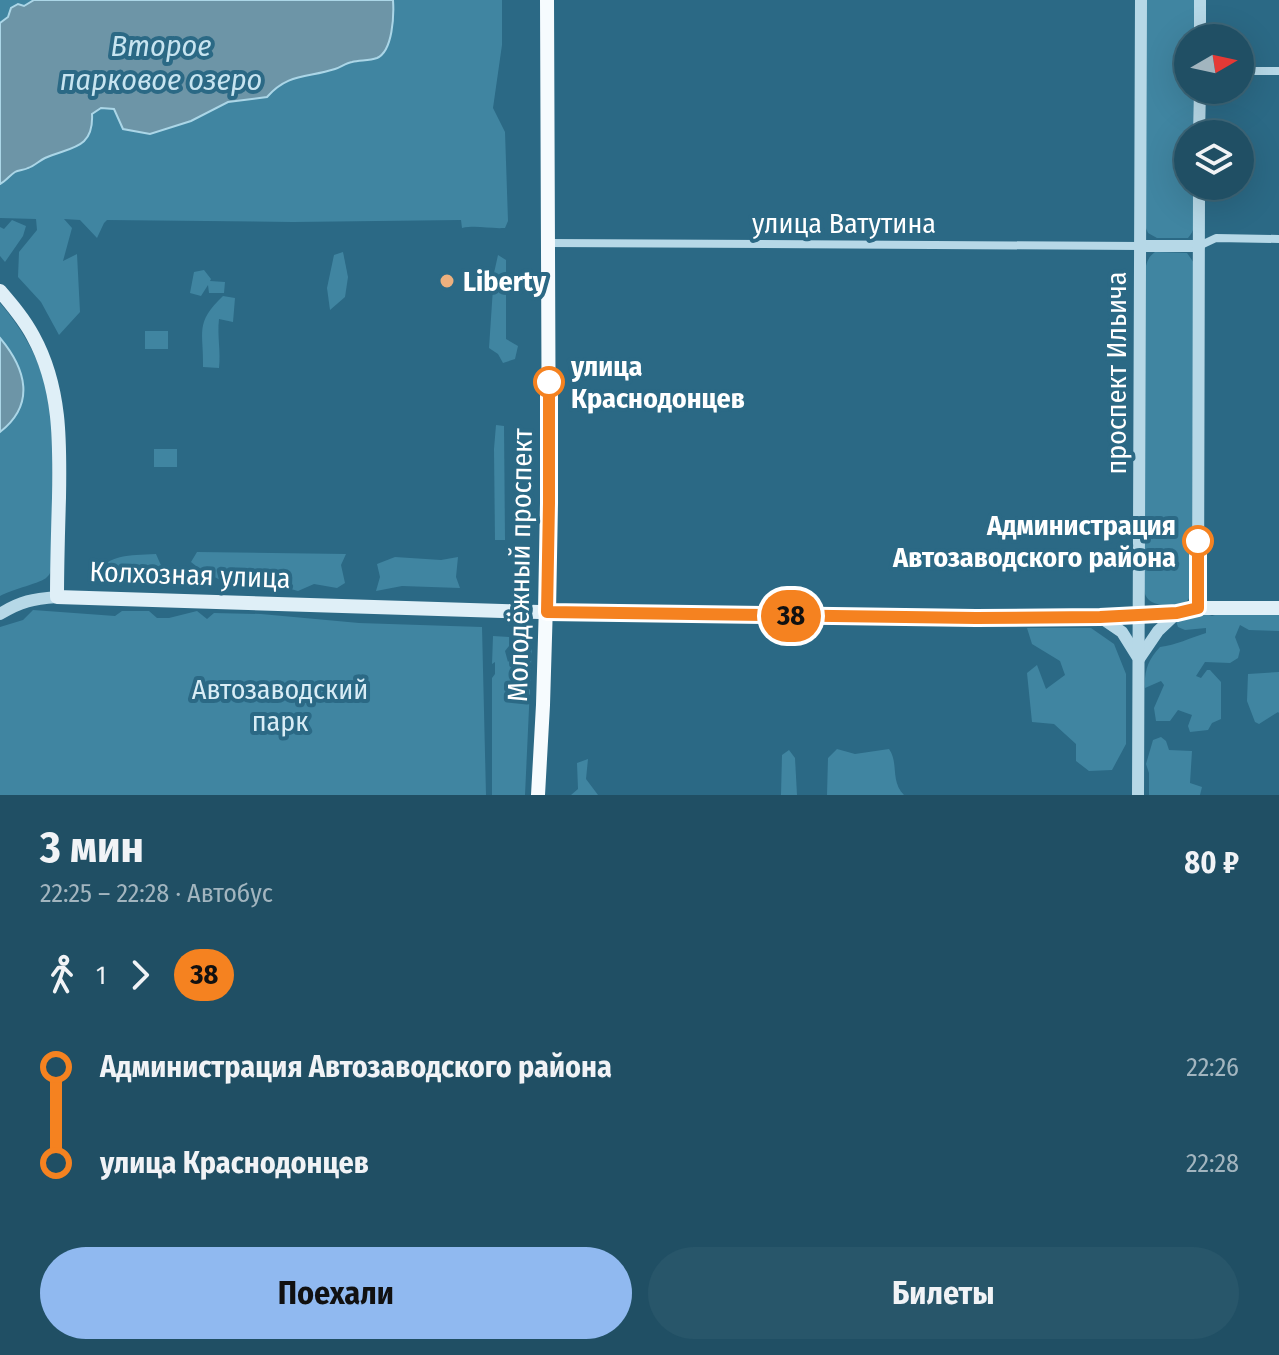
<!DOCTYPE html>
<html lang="ru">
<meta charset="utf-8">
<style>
:root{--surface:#204f64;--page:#28566a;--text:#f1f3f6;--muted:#a2b5bf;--line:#3d6678;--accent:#90b9f0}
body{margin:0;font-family:"Fira Sans Condensed",sans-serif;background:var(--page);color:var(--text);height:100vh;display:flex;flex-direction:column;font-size:30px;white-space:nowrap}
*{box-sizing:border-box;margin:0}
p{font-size:26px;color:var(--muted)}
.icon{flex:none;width:44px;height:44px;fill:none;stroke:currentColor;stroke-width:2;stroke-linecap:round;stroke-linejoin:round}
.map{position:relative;height:795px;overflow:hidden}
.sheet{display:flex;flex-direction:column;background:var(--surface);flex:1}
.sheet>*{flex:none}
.badge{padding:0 16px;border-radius:26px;font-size:28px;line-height:52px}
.needle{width:52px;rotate:81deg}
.buttons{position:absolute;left:1174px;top:24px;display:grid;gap:16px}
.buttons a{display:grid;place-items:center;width:80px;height:80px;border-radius:50%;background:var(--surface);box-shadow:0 8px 32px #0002,0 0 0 2px var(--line);font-size:40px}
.map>.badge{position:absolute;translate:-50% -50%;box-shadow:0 0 0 4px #fff}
.legs{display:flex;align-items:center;gap:12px;height:88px;padding:0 40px;font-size:26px}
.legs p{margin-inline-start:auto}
.summary{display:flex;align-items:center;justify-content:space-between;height:136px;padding:0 40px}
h1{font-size:44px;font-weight:700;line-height:60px}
.button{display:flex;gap:16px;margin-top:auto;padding:16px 40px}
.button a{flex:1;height:92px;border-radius:48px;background:var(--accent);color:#111;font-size:32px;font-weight:700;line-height:92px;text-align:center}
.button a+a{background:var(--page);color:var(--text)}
ul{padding:0 40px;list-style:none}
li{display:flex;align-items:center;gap:28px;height:96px;font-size:30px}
li i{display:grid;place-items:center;width:12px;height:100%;margin:0 10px;background:currentColor}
li i::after{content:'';width:20px;height:20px;margin:-10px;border:6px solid;border-radius:50%;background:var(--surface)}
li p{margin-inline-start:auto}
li:first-child i{background:linear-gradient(#0000 50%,currentColor 0)}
li:last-child i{background:linear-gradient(currentColor 50%,#0000 0)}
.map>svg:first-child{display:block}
</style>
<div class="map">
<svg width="1279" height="795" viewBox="0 0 1279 795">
<rect width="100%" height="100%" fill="#2b6985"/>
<g fill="#4085a1">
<path d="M 0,0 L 502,0 L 502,45 L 493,108 L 505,132 L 508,221 L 505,228 C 489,229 477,225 462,228 L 461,220 L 293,222 L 107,220 L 104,223 L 97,238 L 80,220 L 64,219 L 72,228 L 63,261 L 77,254 L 80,312 L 59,335 L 41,302 L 18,277 L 19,252 L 37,230 L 36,219 L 0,218 Z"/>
<path d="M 1146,0 L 1195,0 L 1195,38 L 1188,38 L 1188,90 L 1195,90 L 1195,134 L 1188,134 L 1188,186 L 1195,186 C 1195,202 1200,226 1188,238 L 1157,238 L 1148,233 L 1145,226 Z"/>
<path d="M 12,220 L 26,226 L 23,236 L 5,262 L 0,256 L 0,227 L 4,229 Z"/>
<path d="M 343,252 L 348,277 L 345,297 L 330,310 L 327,288 L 334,255 Z"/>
<path d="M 1155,252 L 1187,253 L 1194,263 L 1192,589 C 1191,594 1190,598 1187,601 C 1179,607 1156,607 1149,600 C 1145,596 1145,594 1144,589 L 1145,270 C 1147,262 1148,257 1155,252 Z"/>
<path d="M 498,255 L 506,260 L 506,339 L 518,346 L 515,359 L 503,363 L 498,354 L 489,348 L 494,273 Z"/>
<path d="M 204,270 L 211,279 L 210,281 L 225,282 L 224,293 L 209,293 L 208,285 L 201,296 L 190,293 L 194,272 Z"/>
<path d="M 223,296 L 235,298 L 233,322 L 219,319 C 217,336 221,351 219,368 L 203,367 C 204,331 194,324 223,296 Z"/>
<path d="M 0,303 C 20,326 37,354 45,384 C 53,412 52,442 52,471 C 52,502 52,533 52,564 C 51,569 51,574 47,577 C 42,583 12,589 0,596 Z"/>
<rect x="145" y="331" width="23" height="18"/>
<path d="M 496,425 L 504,426 L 505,540 L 495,540 L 494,449 Z"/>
<rect x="154" y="449" width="23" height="18"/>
<path d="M 197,552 L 346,554 L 341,565 L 345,583 L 337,588 L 314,584 L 298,591 L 273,584 L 250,587 L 226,583 L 201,570 L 191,562 Z"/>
<path d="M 156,554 L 167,579 L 146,586 L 91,575 C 114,553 126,556 156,554 Z"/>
<path d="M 395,557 L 441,560 L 458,557 L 456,577 L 460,588 L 402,586 L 376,591 L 380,577 L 377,564 Z"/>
<path d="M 33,610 L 115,616 L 122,611 L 149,611 L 157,618 L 169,618 L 197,611 L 207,619 L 214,613 L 261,614 L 359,623 L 482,627 L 486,795 L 0,795 L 0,627 L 23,620 Z"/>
<path d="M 1201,612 L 1212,616 L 1221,613 L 1279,613 L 1279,631 L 1249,630 L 1240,625 L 1235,637 L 1240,650 L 1238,658 L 1230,663 L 1205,662 L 1196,676 L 1201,678 L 1207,670 L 1210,670 L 1221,682 L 1221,719 L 1212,723 L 1208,730 L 1190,732 L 1188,726 L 1192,715 L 1178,710 L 1170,721 L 1156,721 L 1154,708 L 1164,685 L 1161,681 L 1145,688 C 1144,671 1148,660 1160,647 C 1176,645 1190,638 1206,633 L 1206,628 L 1185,630 L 1178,627 L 1176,621 L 1186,613 Z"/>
<path d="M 1027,628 L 1091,628 L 1114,644 L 1126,674 L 1126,744 L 1112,770 L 1089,771 L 1076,761 L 1076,744 L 1054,724 L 1032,722 L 1027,673 L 1037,665 L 1046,689 L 1065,675 L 1060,661 L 1032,644 Z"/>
<path d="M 493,636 L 509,637 L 509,646 L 505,651 L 508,662 L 524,644 L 532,644 L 525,795 L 492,795 L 492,678 L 495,674 L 495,662 L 492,664 Z"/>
<path d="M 1279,672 L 1279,713 L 1278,712 L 1259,724 L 1255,722 L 1247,701 L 1248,674 Z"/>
<path d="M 1161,737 L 1166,741 L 1169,750 L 1192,751 L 1190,783 L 1202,787 L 1200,795 L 1149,795 L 1149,773 L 1146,764 L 1153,740 Z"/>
<path d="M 837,749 L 855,754 L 889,749 C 899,763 890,781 904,795 L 827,795 L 828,758 Z"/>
<path d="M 789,750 L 795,758 L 797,795 L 781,795 L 782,755 Z"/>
<path d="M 588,759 L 586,779 L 598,795 L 571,795 L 578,789 L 577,763 Z"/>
</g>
<g fill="#6d95a7" stroke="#abd6e7" stroke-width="2">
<path d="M 34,0 L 393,0 C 394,15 393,51 377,58 C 369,61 360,60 352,62 C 346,63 341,67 335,69 C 307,78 288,73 267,97 L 228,102 L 191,121 L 150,134 L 123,129 L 114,109 L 101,108 L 92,114 C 94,150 69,147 45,158 C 39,161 34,166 28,168 C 25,170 18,170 15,172 C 10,175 6,181 0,184 L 0,23 L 8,17 L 11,8 L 18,4 L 24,6 Z"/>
<path d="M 0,338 C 26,369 36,404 0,432 Z"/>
</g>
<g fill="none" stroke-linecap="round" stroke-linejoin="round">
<g stroke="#b6d8e7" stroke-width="8">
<path d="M 1240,71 L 1279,71"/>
<path d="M 548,243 L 1140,246"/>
<path d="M 1199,246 L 1216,238 L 1279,239"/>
</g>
<g stroke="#b6d8e7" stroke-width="12">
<path d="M 1200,38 L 1200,0"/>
<path d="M 1199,134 L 1200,90"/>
<path d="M 1140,246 L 1199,246"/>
<path d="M 1198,608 L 1199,186"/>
<path d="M 0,614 C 21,601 33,599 57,597"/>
<path d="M 1100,617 L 1122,632 L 1137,656"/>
<path d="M 1139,659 L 1158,631 L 1177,613"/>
<path d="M 1138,795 L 1141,0"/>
</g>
<path stroke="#dfeff7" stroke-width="14" d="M 0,291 C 12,305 24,319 33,336 C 61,387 60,442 59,498 C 58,531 57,564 57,597 L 570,613 L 875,618 L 1100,617 L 1177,613 L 1198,608 L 1279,608"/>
<path stroke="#f6fbfe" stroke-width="14" d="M 538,795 L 543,705 L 549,503 L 547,0"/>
</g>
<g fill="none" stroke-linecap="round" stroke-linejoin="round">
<defs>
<path id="line-1" d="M 549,382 L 549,503 L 547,612 L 976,618 L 1100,617 L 1177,613 L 1198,608 L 1198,541"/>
</defs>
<use href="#line-1" stroke="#fff" stroke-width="18"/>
<use href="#line-1" stroke="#f58220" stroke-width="12"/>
</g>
<circle fill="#edb07e" stroke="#2b6985" stroke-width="3" cx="447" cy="281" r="8"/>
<g fill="#fff" stroke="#f58220" stroke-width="4">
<circle cx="549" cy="382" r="14"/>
<circle cx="1198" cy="541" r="14"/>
</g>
<g text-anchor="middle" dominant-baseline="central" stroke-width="8" stroke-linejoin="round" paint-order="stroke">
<g font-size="28" fill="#fff" stroke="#2b6985">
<text x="844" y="223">улица Ватутина</text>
<text transform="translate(1116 373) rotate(-90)">проспект Ильича</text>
<text transform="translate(520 565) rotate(-89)">Молодёжный проспект</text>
<text transform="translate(190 575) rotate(2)">Колхозная улица</text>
</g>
<g font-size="28" font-weight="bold" fill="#fff" stroke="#2b6985" text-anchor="start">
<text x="463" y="281">Liberty</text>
</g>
<g font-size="28" font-weight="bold" fill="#fff" stroke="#2b6985" text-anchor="start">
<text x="571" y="366">улица<tspan x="571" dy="32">Краснодонцев</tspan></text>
<text x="1176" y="525" text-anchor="end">Администрация<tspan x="1176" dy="32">Автозаводского района</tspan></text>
</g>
<g font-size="28" fill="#d9edf6" stroke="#2b6985">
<text x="280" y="689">Автозаводский<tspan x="280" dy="32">парк</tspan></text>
</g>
<g font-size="30" font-style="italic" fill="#c7e4f0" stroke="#2b6985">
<text x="161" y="46">Второе<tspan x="161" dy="34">парковое озеро</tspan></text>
</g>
</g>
</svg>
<div class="buttons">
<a><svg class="needle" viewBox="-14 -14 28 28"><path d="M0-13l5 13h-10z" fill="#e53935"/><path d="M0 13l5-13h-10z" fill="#a2b5bf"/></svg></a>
<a><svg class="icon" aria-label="layers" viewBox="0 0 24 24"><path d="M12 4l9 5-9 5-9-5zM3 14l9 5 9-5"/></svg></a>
</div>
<b class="badge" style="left:791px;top:616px;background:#f58220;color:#111">38</b>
</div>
<section class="sheet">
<div class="summary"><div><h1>3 мин</h1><p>22:25 – 22:28 · Автобус</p></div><b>80 ₽</b></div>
<div class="legs"><svg class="icon" aria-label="walk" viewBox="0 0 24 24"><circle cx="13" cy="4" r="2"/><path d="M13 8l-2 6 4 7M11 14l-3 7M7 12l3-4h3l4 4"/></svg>1<svg class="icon" aria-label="forward" viewBox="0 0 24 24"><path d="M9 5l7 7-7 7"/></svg><b class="badge" style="background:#f58220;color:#111">38</b></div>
<ul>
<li><i style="color:#f58220"></i><b>Администрация Автозаводского района</b><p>22:26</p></li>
<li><i style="color:#f58220"></i><b>улица Краснодонцев</b><p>22:28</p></li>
</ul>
<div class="button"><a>Поехали</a><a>Билеты</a></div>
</section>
